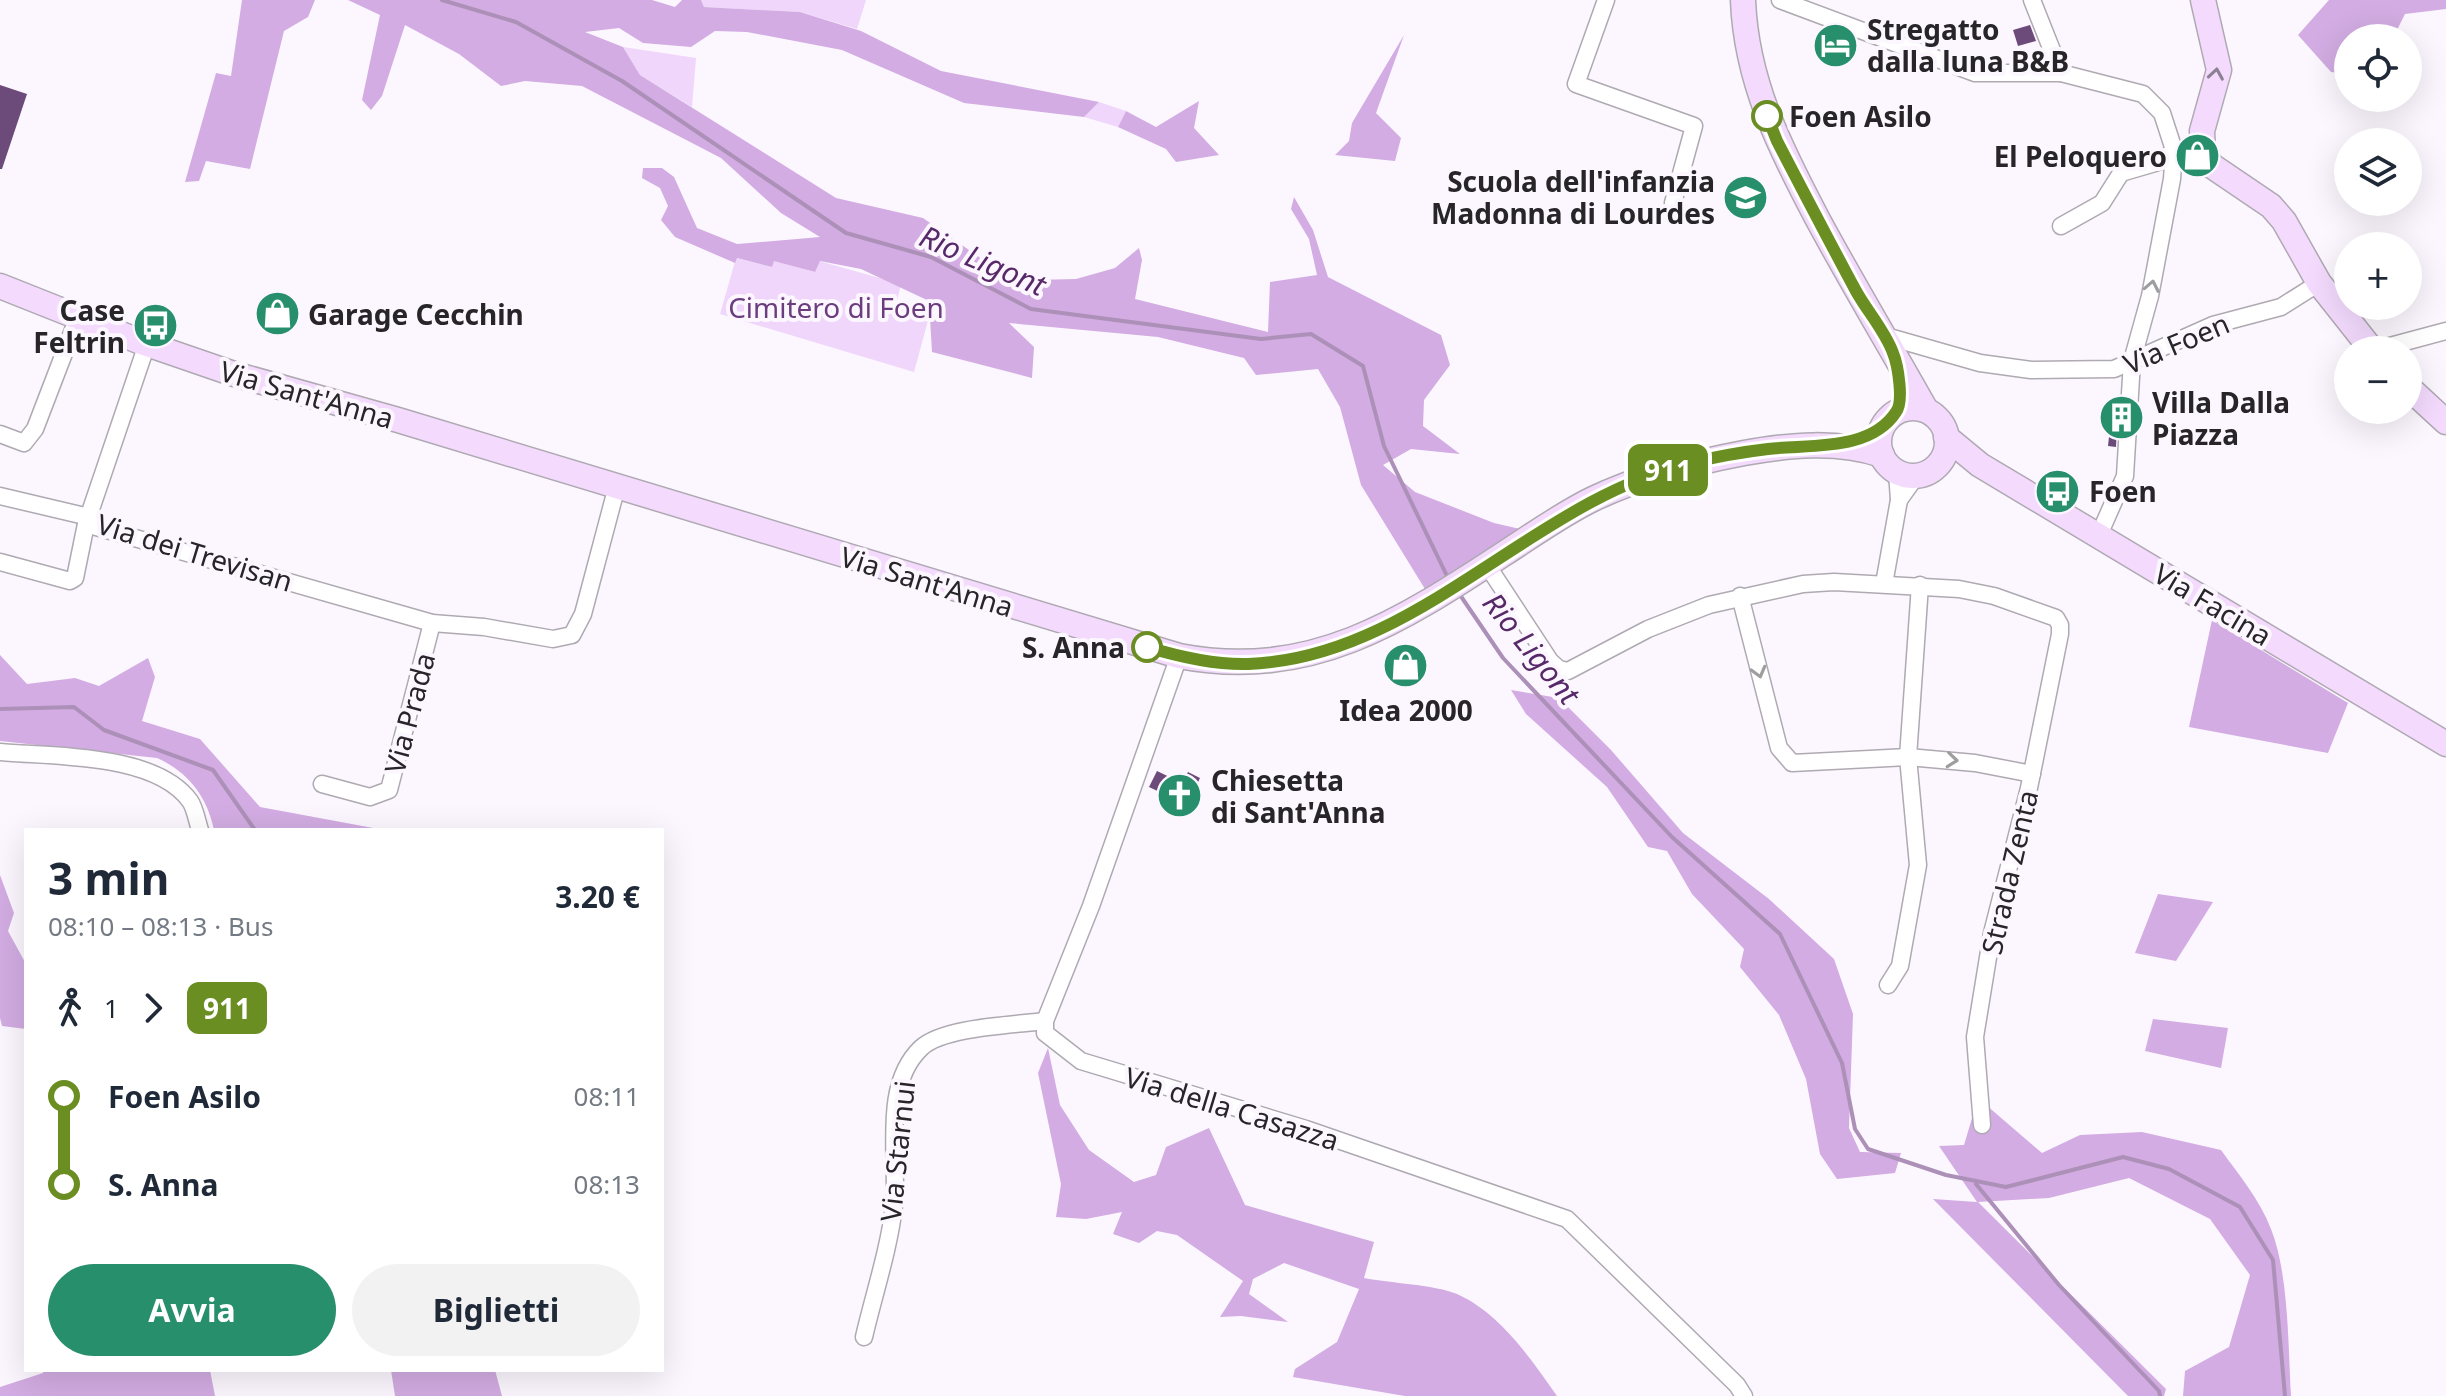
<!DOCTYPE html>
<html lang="it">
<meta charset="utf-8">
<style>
:root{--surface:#fff;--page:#f2f2f3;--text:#1f2937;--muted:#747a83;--accent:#288f6c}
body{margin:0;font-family:"Noto Sans",sans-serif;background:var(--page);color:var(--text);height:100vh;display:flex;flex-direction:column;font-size:30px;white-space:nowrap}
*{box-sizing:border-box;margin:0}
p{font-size:26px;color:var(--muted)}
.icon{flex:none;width:44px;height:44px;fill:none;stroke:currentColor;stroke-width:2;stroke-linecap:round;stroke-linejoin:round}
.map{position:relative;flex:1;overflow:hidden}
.panel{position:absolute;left:24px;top:828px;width:640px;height:544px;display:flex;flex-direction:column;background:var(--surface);border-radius:0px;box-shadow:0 8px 32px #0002}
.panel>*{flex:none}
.badge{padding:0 16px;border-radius:12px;font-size:28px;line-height:52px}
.tools{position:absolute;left:2334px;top:24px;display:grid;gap:16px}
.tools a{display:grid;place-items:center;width:88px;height:88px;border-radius:50%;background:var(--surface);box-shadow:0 8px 32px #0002;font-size:40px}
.map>.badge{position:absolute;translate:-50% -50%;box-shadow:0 0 0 4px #fff}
.legs{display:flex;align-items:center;gap:12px;height:88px;padding:0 24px;font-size:26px}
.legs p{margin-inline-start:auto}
.summary{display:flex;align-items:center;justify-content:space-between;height:136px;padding:0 24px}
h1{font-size:44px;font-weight:700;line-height:60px}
.button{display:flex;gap:16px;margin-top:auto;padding:16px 24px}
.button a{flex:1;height:92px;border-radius:48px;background:var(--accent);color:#fff;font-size:32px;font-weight:700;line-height:92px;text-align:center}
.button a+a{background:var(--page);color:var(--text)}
ul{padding:0 24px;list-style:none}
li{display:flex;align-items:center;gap:28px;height:88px;font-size:30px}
li i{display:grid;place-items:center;width:12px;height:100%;margin:0 10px;background:currentColor}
li i::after{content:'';width:20px;height:20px;margin:-10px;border:6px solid;border-radius:50%;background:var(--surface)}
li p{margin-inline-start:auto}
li:first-child i{background:linear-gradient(#0000 50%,currentColor 0)}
li:last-child i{background:linear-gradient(currentColor 50%,#0000 0)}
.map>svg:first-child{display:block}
</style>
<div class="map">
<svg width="2446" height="1396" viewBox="0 0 2446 1396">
<rect width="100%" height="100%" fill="#fcf7ff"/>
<g fill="#efd6fa">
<path d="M 701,0 L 866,0 L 857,29 L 800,12 L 704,7 Z"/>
<path d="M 623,47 L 696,58 L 692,107 L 640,75 Z"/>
<path d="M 1099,102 L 1126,111 L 1118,127 L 1084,117 Z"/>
<path d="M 736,258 L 772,267 L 773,260 L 814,272 L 819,261 L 901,284 L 896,305 L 929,317 L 914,372 L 720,314 Z"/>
</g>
<g fill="#d2ace2">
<path d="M 242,0 L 315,0 L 308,17 L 284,31 L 250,169 L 206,161 L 199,181 L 185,182 L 216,73 L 231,76 Z"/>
<path d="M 348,0 L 652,0 L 675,7 L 682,0 L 701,0 L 704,7 L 800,12 L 861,31 L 941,71 L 1099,102 L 1084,117 L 964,103 L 842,50 L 747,32 L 715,31 L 691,47 L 643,43 L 619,28 L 585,32 L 623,47 L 640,75 L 836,198 L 923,218 L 992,266 L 1034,280 L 1076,279 L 1115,268 L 1139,248 L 1142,260 L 1135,299 L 1268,332 L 1270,282 L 1317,275 L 1309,239 L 1291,209 L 1294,197 L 1313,230 L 1328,277 L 1441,335 L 1450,365 L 1424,400 L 1423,426 L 1460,454 L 1411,449 L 1383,465 L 1415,492 L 1494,523 L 1520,529 L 1425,589 L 1361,485 L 1340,407 L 1318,369 L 1256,375 L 1244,358 L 1158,337 L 1009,323 L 1034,347 L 1032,378 L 932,352 L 929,301 L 861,269 L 820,261 L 815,272 L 774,261 L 772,267 L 737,258 L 735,263 L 675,237 L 661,220 L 668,206 L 660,188 L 642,178 L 643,168 L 662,168 L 674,177 L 697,228 L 737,244 L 820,237 L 781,213 L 721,158 L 582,86 L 525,81 L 501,86 L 459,54 L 405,25 L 382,96 L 371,110 L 362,100 L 380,15 Z"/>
<path d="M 2329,0 L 2446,0 L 2446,9 L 2405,14 L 2393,38 L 2348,38 L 2348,74 L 2331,72 L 2298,35 Z"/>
<path d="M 1404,35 L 1376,113 L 1401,138 L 1395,161 L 1335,155 L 1349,141 L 1352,123 Z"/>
<path d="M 1199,101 L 1194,128 L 1219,155 L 1176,162 L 1166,149 L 1118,127 L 1126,111 L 1156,127 Z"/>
<path d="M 2212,620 L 2348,703 L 2328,753 L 2189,727 Z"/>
<path d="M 0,655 L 27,684 L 75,678 L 99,686 L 148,658 L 155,677 L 142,721 L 200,739 L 260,807 L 384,830 L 214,830 C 207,796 188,772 157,758 L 0,741 Z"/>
<path d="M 1511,690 L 1559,698 L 1611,750 L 1683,833 L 1769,899 L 1834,959 L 1853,1014 L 1849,1128 L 1860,1152 L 1901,1153 L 1895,1173 L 1837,1179 L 1820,1154 L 1806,1079 L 1779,1015 L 1740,967 L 1744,949 L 1692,894 L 1667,851 L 1648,847 L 1607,787 L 1526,714 Z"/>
<path d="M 0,875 L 14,913 L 8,931 L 26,964 L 26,1029 L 2,1026 L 0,1018 Z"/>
<path d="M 2158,894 L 2213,902 L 2176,961 L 2135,953 Z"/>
<path d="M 2153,1019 L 2228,1028 L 2221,1068 L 2145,1051 Z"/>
<path d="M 1048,1048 L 1060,1105 L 1089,1150 L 1134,1182 L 1156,1175 L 1166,1147 L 1209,1128 L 1245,1205 L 1374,1242 L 1364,1278 C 1389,1283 1436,1285 1457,1294 C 1500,1313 1531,1359 1557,1396 L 1405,1396 L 1293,1377 L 1295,1369 L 1337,1342 L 1359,1289 L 1284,1263 L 1253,1279 L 1249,1294 L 1288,1322 L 1241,1316 L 1220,1317 L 1243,1281 L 1177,1235 L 1157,1231 L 1139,1243 L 1113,1234 L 1122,1212 L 1086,1219 L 1056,1217 L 1061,1184 L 1038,1073 Z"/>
<path d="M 1978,1098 L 2042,1153 L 2080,1135 L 2142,1132 L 2221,1150 C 2239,1175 2260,1200 2271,1229 C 2289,1274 2288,1347 2291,1396 L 2183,1396 L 2185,1371 L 2229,1347 L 2250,1275 L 2210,1219 L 2129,1178 L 2049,1198 L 1978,1202 L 2166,1389 L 2164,1396 L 2128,1396 L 1933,1199 L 1977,1202 L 1939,1146 L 1964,1145 Z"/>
<path d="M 44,1370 L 210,1370 L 215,1396 L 0,1396 L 0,1387 L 43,1373 Z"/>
<path d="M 391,1370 L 495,1370 L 502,1396 L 395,1396 Z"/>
</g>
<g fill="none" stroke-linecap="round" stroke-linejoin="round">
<g stroke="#ac90b8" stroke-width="4">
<path d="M 442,0 L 516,22 L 622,81 L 846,233 L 931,257 L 1031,309 L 1261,339 L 1311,334 L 1363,366 L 1384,446 L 1448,578"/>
<path d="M 1458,592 L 1503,658 L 1672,837 L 1780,934 L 1842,1063 L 1855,1129 L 1868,1149 L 1946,1175 L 2006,1187 L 2123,1157 L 2169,1169 L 2240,1207 L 2273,1260 L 2285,1396"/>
<path d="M 0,709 L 74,707 L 104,730 L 213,770 L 255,830"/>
<path d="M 1976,1184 L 2059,1285 L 2159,1391 L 2160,1396"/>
</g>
</g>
<g fill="#6c4a7a">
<path d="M 2030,25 L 2036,41 L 2018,46 L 2013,30 Z"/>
<path d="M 0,85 L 27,94 L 2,169 L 0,169 Z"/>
<path d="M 2113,401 L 2118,402 L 2116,447 L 2108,446 Z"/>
<path d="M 1157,771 L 1182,783 L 1188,772 L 1200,778 L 1187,805 L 1149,787 Z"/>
</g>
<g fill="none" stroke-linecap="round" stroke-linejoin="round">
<defs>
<g id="street">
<path d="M 1606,0 L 1576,84 L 1694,126 L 1673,203"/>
<path d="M 1780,0 L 1975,73 L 2061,73 L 2143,94 L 2162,113 L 2174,150 L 2172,179 L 2150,296 L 2132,361 L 2125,476 L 2099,535"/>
<path d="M 2032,0 L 2061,73"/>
<path d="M 2061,226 L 2102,203 L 2121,173 L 2162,161 L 2174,150"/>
<path d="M 1882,335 L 1980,363 L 2031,370 L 2114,369 L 2213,325 L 2281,307 L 2319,283"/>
<path d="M 147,344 L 86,524 L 432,623 L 484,627 L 553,639 L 572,635 L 583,614 L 617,486"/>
<path d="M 2375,350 L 2446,331"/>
<path d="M 0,434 L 24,443 L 35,429 L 78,317"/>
<path d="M 0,496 L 89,517"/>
<path d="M 1899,500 L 1917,475"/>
<path d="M 0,562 L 70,581 L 75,578 L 86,524"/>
<path d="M 1487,565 L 1550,661 L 1559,669 L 1568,671 L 1648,629 L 1709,605 L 1803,584 L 1834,582 L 1959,589 L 1994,596 L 2056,618 L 2060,625 L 2060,634 L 2029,788 L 1992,933 L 1975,1037 L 1982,1125"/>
<path d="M 1884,584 L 1899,500 L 1897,472"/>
<path d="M 1740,596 L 1779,748 L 1792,763 L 1908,757 L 1975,763 L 2032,774"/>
<path d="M 1179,656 L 1091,906 L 1045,1021 L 1045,1033 L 1081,1061 L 1306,1129 L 1567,1219 L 1737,1385 L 1744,1396"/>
<path d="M 0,752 C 54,757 155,753 190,801 C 195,808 197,821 200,830"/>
<path d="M 322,784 L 370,797 L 389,790 L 432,623"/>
<path d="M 1888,985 L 1900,966 L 1918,865 L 1908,757 L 1920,585"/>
<path d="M 864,1337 C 874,1294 889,1249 894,1206 C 899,1157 881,1086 921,1048 C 943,1027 1014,1025 1045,1021"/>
</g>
<g id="secondary">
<path d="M 1743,0 C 1746,81 1780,148 1817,218 C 1852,283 1890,346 1926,410"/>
<path d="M 2203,0 L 2219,70 L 2202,131 L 2203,153 L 2212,166 L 2271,206 L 2284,221 L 2319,283 L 2372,350"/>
<path d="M 0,286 L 141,342 L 234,374 L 398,420 L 1179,656 C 1310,681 1400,622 1505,553 C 1533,535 1562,514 1593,499 C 1641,476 1691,463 1744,453 C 1789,445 1837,440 1882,455"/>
<path d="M 2408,387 L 2446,422"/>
<circle cx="1913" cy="442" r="34"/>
<path d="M 1946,437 L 1980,465 L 2446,744"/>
</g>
</defs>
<use href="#street" stroke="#afa9b2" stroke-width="19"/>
<use href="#secondary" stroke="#afa9b2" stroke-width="27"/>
<use href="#street" stroke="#fff" stroke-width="16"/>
<use href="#secondary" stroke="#f4dbfe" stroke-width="24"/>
</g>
<defs><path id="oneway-chevron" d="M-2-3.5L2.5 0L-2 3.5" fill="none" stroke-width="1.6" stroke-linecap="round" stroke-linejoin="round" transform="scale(2)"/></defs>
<use stroke="#8e8094" href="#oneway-chevron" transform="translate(2216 74) rotate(-81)"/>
<g stroke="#9e9d9f">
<use href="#oneway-chevron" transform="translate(2152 286) rotate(-79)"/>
<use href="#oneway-chevron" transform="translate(1759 672) rotate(75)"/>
<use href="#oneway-chevron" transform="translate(1952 760) rotate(6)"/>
</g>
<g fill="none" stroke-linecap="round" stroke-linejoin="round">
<defs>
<path id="line-1" d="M 1147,647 C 1180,657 1214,665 1248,664 C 1417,658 1531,501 1690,463 C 1715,457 1742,452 1768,449 C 1809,444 1870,452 1896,412 C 1904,402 1898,365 1893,353 C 1885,331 1867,311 1856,291 C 1829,241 1803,191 1777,141 L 1767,116"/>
</defs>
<use href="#line-1" stroke="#fff" stroke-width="18"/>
<use href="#line-1" stroke="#6b8e23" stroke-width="12"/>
</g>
<defs>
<symbol id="hotel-disc" viewBox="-11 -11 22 22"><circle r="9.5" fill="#288f6c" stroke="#fcf7ff"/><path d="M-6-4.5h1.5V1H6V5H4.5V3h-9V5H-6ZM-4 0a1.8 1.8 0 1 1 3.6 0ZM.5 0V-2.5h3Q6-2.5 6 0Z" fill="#fff"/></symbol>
<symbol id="shop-disc" viewBox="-11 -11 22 22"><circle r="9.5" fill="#288f6c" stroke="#fcf7ff"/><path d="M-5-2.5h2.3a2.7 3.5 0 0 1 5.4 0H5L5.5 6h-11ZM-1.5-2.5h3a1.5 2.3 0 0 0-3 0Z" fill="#fff"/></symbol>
<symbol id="school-disc" viewBox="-11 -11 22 22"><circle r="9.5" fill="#288f6c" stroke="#fcf7ff"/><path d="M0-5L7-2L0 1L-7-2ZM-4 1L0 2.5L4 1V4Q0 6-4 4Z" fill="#fff"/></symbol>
<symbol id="bus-disc" viewBox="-11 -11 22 22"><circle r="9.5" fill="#288f6c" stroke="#fcf7ff"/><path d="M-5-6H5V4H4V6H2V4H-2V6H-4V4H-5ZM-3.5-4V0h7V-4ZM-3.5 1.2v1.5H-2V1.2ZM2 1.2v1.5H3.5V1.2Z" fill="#fff"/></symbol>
<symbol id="building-disc" viewBox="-11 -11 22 22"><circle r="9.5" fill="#288f6c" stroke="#fcf7ff"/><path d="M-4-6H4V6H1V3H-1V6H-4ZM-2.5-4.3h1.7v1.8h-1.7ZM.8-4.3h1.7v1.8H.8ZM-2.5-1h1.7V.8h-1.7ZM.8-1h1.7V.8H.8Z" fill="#fff"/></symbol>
<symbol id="church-disc" viewBox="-11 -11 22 22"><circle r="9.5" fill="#288f6c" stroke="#fcf7ff"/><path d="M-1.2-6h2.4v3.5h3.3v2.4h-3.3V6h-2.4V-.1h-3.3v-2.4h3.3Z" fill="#fff"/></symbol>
</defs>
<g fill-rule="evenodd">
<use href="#hotel-disc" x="1810" y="20" width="51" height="51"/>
<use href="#shop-disc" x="2172" y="130" width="51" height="51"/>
<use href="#school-disc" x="1720" y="172" width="51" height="51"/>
<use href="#shop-disc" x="252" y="288" width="51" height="51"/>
<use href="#bus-disc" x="130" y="300" width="51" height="51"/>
<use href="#building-disc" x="2096" y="392" width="51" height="51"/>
<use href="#bus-disc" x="2032" y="466" width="51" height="51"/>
<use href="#shop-disc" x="1380" y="640" width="51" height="51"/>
<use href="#church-disc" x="1154" y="770" width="51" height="51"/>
</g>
<g fill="#fff" stroke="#6b8e23" stroke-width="4">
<circle cx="1767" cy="116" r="14"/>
<circle cx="1147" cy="647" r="14"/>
</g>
<g text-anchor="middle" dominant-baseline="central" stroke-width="8" stroke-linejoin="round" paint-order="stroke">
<g font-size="28" font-weight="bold" fill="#282529" stroke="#fcf7ff" text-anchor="start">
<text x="1867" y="29">Stregatto<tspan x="1867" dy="32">dalla luna B&amp;B</tspan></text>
<text x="2167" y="156" text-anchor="end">El Peloquero</text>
<text x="1715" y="181" text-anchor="end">Scuola dell'infanzia<tspan x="1715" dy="32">Madonna di Lourdes</tspan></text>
<text x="125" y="310" text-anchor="end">Case<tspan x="125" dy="32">Feltrin</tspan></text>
<text x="308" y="314">Garage Cecchin</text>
<text x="2152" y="402">Villa Dalla<tspan x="2152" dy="32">Piazza</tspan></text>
<text x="2089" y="491">Foen</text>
<text x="1406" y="710" text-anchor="middle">Idea 2000</text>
<text x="1211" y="780">Chiesetta<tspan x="1211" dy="32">di Sant'Anna</tspan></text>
</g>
<g font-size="28" font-weight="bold" fill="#282529" stroke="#fcf7ff" text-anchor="start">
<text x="1789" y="116">Foen Asilo</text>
<text x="1125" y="647" text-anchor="end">S. Anna</text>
</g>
<g font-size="28" fill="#6b3c7e" stroke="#fcf7ff">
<text x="836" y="307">Cimitero di Foen</text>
</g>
<g font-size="28" fill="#282529" stroke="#fcf7ff">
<text transform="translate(2176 343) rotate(-23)">Via Foen</text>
<text transform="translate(307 394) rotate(16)">Via Sant'Anna</text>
<text transform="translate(195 552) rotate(17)">Via dei Trevisan</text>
<text transform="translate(927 581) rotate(17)">Via Sant'Anna</text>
<text transform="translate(2213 604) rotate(31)">Via Facina</text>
<text transform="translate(409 713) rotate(-75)">Via Prada</text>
<text transform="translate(2009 872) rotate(-77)">Strada Zenta</text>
<text transform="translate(1232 1108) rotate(17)">Via della Casazza</text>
<text transform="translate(897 1151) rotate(-84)">Via Starnui</text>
</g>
<g font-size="30" font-style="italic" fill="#582969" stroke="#fcf7ff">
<text transform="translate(983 260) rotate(23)">Rio Ligont</text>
<text transform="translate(1532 648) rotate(51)">Rio Ligont</text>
</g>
</g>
</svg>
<div class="tools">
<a><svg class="icon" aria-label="locate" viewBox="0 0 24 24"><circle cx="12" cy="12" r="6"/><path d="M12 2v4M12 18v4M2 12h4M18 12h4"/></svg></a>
<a><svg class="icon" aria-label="layers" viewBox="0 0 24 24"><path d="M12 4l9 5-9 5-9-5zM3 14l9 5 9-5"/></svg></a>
<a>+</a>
<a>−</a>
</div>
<b class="badge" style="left:1668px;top:470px;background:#6b8e23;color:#fff">911</b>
<section class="panel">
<div class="summary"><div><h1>3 min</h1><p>08:10 – 08:13 · Bus</p></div><b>3.20 €</b></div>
<div class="legs"><svg class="icon" aria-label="walk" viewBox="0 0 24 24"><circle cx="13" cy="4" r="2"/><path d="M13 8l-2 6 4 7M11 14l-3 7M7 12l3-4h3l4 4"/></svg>1<svg class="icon" aria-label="forward" viewBox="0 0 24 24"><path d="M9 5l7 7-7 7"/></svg><b class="badge" style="background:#6b8e23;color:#fff">911</b></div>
<ul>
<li><i style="color:#6b8e23"></i><b>Foen Asilo</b><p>08:11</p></li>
<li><i style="color:#6b8e23"></i><b>S. Anna</b><p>08:13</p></li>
</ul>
<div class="button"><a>Avvia</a><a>Biglietti</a></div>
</section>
</div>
